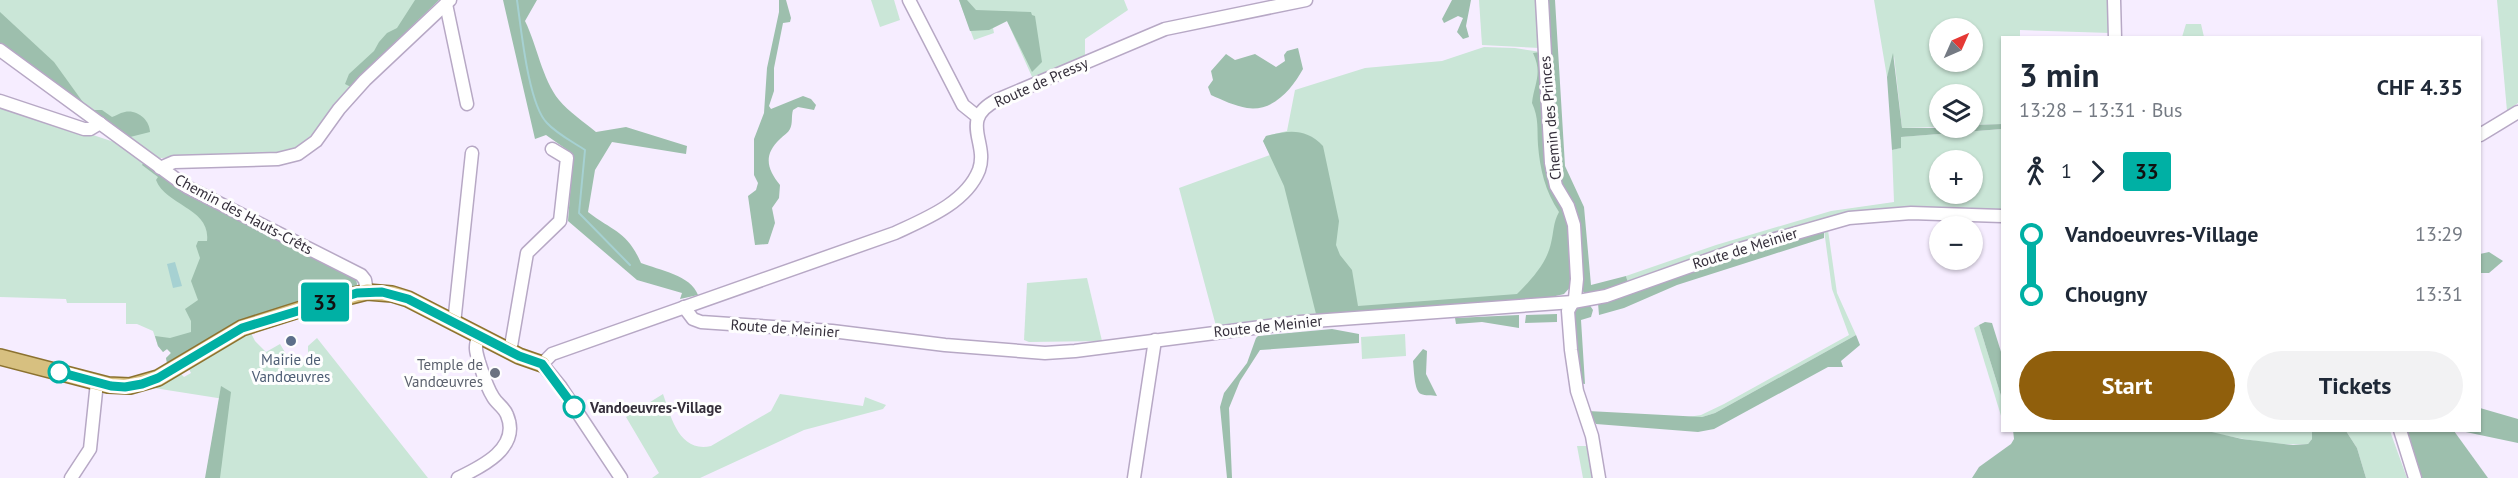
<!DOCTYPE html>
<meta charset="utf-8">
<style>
:root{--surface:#fff;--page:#f2f2f3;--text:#1f2937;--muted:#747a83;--accent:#905f0c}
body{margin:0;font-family:"PT Sans",sans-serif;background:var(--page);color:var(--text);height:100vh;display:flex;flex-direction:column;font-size:22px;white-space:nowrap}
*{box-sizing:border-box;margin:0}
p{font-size:20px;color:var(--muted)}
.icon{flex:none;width:33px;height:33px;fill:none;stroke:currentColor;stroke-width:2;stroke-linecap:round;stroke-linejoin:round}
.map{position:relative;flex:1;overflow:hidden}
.drawer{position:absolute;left:2001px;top:36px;width:480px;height:396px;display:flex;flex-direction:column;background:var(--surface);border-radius:0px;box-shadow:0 2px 4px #0004}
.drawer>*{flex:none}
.badge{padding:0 12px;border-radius:4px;font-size:21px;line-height:39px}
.needle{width:39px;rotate:45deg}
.buttons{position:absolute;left:1929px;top:18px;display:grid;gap:12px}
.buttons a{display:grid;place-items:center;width:54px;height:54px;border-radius:50%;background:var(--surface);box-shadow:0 2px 4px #0004;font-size:30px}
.map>.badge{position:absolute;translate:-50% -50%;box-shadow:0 0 0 3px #fff}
.legs{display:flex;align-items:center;gap:9px;height:66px;padding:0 18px;font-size:20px}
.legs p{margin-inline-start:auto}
.head{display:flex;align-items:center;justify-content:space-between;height:102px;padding:0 18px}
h1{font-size:33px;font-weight:700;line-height:45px}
.cta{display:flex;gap:12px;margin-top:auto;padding:12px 18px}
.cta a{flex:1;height:69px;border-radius:36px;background:var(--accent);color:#fff;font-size:24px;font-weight:700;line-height:69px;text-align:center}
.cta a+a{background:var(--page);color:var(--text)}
ul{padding:0 18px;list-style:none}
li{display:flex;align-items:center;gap:21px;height:60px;font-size:22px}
li i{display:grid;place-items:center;width:9px;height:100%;margin:0 8px;background:currentColor}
li i::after{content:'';width:15px;height:15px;margin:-8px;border:4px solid;border-radius:50%;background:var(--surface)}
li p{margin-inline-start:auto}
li:first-child i{background:linear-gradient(#0000 50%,currentColor 0)}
li:last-child i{background:linear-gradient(currentColor 50%,#0000 0)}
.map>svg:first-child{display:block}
</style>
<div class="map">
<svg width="2518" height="478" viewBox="0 0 2518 478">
<rect width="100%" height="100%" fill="#f6edff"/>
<g fill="#cae6d7" fill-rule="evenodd">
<path d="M 0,0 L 439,0 L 361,75 L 313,134 L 293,150 L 275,155 L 159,158 L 0,44 Z"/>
<path d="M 871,0 L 894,0 L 900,20 L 880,27 Z"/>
<path d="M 959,0 L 1124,0 L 1128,10 L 1085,39 L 1085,57 L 1033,79 L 1007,21 L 993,28 L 994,33 L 974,40 Z"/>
<path d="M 1479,0 L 1538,0 L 1540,48 L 1482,45 Z"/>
<path d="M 1874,0 L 2110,0 L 2110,33 L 2020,30 L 2020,37 L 2002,38 L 2002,124 L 1973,125 L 1972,94 L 1940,94 L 1939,127 L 1902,128 L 1894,56 L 1887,77 ZM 1940,28 L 1972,28 L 1972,62 L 1940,62 Z"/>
<path d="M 2497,0 L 2518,0 L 2518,103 L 2507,111 Z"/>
<path d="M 2186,24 L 2201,24 L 2204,37 L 2182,37 Z"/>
<path d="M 1484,47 L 1515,48 L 1541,52 L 1567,215 L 1564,294 L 1351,314 L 1316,314 L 1216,326 L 1179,188 L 1270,155 L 1263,141 L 1266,136 L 1287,131 L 1295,90 L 1365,68 L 1442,61 Z"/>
<path d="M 0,104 L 120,144 L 358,282 L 356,287 L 243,321 L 223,330 L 167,363 L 166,358 L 171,353 L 167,349 L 163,352 L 158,346 L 153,331 L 137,324 L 126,324 L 126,303 L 67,303 L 66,299 L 0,297 Z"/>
<path d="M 2002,129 L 2002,212 L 1898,208 L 1628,283 L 1626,276 L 1716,245 L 1831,211 L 1894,202 L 1892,150 L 1900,148 L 1900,137 ZM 1940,160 L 1972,160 L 1972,194 L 1940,194 Z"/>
<path d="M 1824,230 L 1828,230 L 1837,293 L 1856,335 L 1715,413 L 1702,417 L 1688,417 L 1701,415 L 1724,404 L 1849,335 L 1832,289 Z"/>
<path d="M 1087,278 L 1102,341 L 1029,342 L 1024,340 L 1027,283 Z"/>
<path d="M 1979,325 L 2002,399 L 2002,419 L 1974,328 Z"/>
<path d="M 250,331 L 255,341 L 266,352 L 280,344 L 295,369 L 299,362 L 308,356 L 308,346 L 317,338 L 428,478 L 209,478 L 224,399 L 154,388 L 180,373 L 184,377 L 191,373 L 188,367 Z"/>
<path d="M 1405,334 L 1406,356 L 1362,359 L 1361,337 Z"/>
<path d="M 663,394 C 671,417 679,453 711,446 L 771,411 L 780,394 L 863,406 L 865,397 L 886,405 L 883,409 L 804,430 L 700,478 L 652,478 L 659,473 L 626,417 Z"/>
<path d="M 2203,431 L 2312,431 L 2312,439 L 2308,444 C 2273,446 2237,438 2203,431 Z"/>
<path d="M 2346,431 L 2390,431 L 2407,478 L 2366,478 L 2357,448 Z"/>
<path d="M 1577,446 L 1591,446 L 1595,478 L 1583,478 Z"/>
</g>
<g fill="#9dbfad">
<path d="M 415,0 L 439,0 L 361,75 L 351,87 L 345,84 L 349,74 L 374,51 L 379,42 L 387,33 L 397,28 Z"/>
<path d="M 503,0 L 537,0 L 525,21 C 537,45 542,79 559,100 C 569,112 584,122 596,132 L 626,127 L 687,146 L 686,154 L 612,142 L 595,170 L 588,212 C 614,232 627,231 641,263 C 659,270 691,275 698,295 L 680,299 L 682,293 L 637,280 L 568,221 L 573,154 L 546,135 L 535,139 Z"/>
<path d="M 779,0 L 786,0 L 791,18 L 790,22 L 783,23 L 774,68 L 774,91 L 769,106 L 771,109 L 803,96 L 811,99 L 816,105 L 814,110 L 798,107 L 793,110 C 791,117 793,123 790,129 C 788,133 784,135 780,139 C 763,155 767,169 780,185 L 779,198 L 772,208 L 775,223 L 768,244 L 755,245 L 748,196 L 756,190 L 758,183 L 754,175 L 754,139 L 764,113 L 767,68 L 779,12 Z"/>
<path d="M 959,0 L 967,0 L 976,10 L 1031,12 L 1032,15 L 1035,16 L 1042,62 L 1032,72 L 1007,21 L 989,30 L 970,31 Z"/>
<path d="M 1452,0 L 1471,0 L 1466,26 L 1469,37 L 1463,39 L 1457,32 L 1463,18 L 1458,16 L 1444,23 L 1442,19 Z"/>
<path d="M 1547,0 L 1555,0 L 1565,166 L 1584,207 L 1591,285 L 1626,276 L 1628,283 L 1586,294 L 1581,290 L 1558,175 Z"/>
<path d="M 0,12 L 54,62 L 85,105 L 0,44 Z"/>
<path d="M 1298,48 L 1303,69 C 1292,89 1273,112 1247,108 C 1235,106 1222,100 1211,95 L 1208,87 L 1213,80 L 1211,71 L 1226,54 L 1235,60 L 1255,54 L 1276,67 L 1285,61 L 1284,55 L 1287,51 Z"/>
<path d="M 1541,52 L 1550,173 L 1569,224 L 1573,284 L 1564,294 L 1539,300 L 1351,314 L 1316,314 L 1284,186 L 1263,141 L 1266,136 C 1289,130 1306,128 1323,146 L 1339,221 L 1336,245 L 1340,255 L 1352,270 L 1358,306 L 1517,294 C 1531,280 1547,263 1551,243 C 1554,231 1553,223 1559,212 C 1545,191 1540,169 1538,145 C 1537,129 1539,118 1532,103 C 1534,84 1543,74 1533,53 Z"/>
<path d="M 1893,53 L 1902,128 L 1972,128 L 1973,125 L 2002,124 L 2002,129 L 1901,137 L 1901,148 L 1892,150 L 1887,77 Z"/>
<path d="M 93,110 L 102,110 L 112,117 C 116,116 118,114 121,113 C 135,107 150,119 150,132 L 130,137 Z"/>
<path d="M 144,162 L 355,277 L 357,284 L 356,287 L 243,321 L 223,330 L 167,363 L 166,358 L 171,353 L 167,349 L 163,352 L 158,346 L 155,336 L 170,338 L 191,332 L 191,321 L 185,309 L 198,300 L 191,281 L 200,258 L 196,246 L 198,241 L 207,241 C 211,208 166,206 156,180 L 158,177 L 142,165 Z"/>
<path d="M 1824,230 L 1824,238 L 1677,285 L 1624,308 L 1599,315 L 1598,303 L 1684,272 Z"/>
<path d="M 2489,252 L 2503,261 L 2489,273 L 2480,273 L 2480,254 Z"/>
<path d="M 1589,304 L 1593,310 L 1591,317 L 1581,320 L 1585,384 L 1579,383 L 1572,314 L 1576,309 Z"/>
<path d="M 1557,314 L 1557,322 L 1525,323 L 1526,315 Z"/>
<path d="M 1519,315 L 1519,328 L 1482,322 L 1456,324 L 1455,318 Z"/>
<path d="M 1985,322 L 1992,323 L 2002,355 L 2002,399 L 1979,325 Z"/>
<path d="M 1332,329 L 1359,334 L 1359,343 L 1260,350 L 1240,381 L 1229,408 L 1232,478 L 1227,478 L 1220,407 L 1224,393 L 1247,363 L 1256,338 L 1258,336 Z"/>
<path d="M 1856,335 L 1860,345 L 1841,361 L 1843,367 L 1828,367 L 1714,429 L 1698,432 L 1596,424 L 1588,411 L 1702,417 L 1715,413 Z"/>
<path d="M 1423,349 L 1427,351 L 1426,374 L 1437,396 C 1432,395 1425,396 1421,394 C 1414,391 1414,369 1413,361 Z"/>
<path d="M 221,386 L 231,392 L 220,478 L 205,478 Z"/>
<path d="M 2480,408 L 2518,419 L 2518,443 L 2461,431 L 2480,430 Z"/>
<path d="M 2013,430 L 2203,430 L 2242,439 L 2293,445 L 2308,444 L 2312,439 L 2312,431 L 2346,431 L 2357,448 L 2366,478 L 1972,478 L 1979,467 L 2011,444 L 2014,439 Z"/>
<path d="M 2405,431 L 2454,431 L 2488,478 L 2421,478 L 2412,459 Z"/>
</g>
<path fill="#a6d1d2" d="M 175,262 L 182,286 L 173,288 L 167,264 Z"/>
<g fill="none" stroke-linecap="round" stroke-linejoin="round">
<path stroke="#a6d1d2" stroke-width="2" d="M 517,0 C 521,27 528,104 547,123 C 557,134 573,142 585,150 L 579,213 L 630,265"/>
<defs>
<g id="minor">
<path d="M 909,0 L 963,105 L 978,117"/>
<path d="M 1542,0 L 1551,163 L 1556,186 L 1568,206 L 1574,225 L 1577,279 L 1575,298 L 1568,311 L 1571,350 L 1577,391 L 1592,436 L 1599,478"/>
<path d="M 2114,0 L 2115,38"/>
<path d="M 446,4 L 467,104"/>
<path d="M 0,50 L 187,187 L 361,275 L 365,280 L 367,292"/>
<path d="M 0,101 L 84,129 L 90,129 L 100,123"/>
<path d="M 2480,135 L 2518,112"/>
<path d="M 160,168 L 174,162 L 278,159 L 298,154 L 316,141 L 339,109 L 365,80 L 450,0"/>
<path d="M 684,307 L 693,319 L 701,322 L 832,331 L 945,345 L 1045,353 L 1075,351 L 1300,322 L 1573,302 L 1606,296 L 1733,251 L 1849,218 L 1911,213 L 2002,216"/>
<path d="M 454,324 L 472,153"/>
<path d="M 510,352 L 527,253 L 560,221 L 567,158 L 552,149"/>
<path d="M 2400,430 L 2415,478"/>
<path d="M 71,478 L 90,449 L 97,382"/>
<path d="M 458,478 C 481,467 521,448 507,415 C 504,407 497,404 493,397 C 486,386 483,374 479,362 C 476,352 474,346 479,336"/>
<path d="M 621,478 L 560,386 L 542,364 L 552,354 L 895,233 C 925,219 966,203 979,170 C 989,142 958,120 997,100 L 1165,29 L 1306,0"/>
<path d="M 1134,478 L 1155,340"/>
</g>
<path id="major" d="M 0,357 L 108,385 L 130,386 L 158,378 L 242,328 L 311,306 L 367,292 L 392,294 L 408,299 L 519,356 L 542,364"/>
</defs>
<use href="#minor" stroke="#b7a8c5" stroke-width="15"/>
<use href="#major" stroke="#8c7230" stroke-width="18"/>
<use href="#minor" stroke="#fff" stroke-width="12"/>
<use href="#major" stroke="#d7c080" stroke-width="15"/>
</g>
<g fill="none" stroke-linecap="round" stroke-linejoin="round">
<defs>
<path id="line-1" d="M 59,372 L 111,386 L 125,387 L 142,384 L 158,378 L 242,328 L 357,293 L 382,292 L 408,299 L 519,356 L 542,364 L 574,407"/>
</defs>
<use href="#line-1" stroke="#fff" stroke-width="14"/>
<use href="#line-1" stroke="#00b0a4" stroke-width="9"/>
</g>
<circle fill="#5c6f8a" stroke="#fefefe" stroke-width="2" cx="291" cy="341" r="6"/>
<g fill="#fff" stroke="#00b0a4" stroke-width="3">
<circle cx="59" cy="372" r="10"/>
<circle cx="574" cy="407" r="10"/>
</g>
<circle fill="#6b7280" stroke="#fefefe" stroke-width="2" cx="495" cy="373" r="6"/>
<g text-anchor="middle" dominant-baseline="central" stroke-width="6" stroke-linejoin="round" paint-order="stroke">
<g font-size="15" fill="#342e3a" stroke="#fefefe">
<text transform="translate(1041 82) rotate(-24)">Route de Pressy</text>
<text transform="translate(1550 118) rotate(-95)">Chemin des Princes</text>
<text transform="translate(244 214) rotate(28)">Chemin des Hauts-Crêts</text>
<text transform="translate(1745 248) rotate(-17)">Route de Meinier</text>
<text transform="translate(1268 326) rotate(-6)">Route de Meinier</text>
<text transform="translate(785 328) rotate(4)">Route de Meinier</text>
</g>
<g font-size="15" fill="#4e5e75" stroke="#fefefe">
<text x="291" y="359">Mairie de<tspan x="291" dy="17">Vandœuvres</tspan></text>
</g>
<g font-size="15" fill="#5b616d" stroke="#fefefe" text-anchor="end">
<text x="483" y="364">Temple de<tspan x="483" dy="17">Vandœuvres</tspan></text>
</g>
<g font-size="15" font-weight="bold" fill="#342e3a" stroke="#fefefe" text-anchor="start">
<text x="590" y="407">Vandoeuvres-Village</text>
</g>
</g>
</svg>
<div class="buttons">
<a><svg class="needle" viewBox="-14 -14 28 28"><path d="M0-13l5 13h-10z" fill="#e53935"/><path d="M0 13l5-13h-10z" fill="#747a83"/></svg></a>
<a><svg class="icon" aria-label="layers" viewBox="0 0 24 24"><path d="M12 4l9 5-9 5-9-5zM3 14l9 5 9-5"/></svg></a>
<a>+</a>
<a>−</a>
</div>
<b class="badge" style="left:325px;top:302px;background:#00b0a4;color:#111">33</b>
<section class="drawer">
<div class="head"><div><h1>3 min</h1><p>13:28 – 13:31 · Bus</p></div><b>CHF 4.35</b></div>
<div class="legs"><svg class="icon" aria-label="walk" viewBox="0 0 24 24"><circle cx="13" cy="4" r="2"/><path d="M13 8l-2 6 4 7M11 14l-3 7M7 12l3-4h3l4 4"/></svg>1<svg class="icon" aria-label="forward" viewBox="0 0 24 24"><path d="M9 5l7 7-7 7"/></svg><b class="badge" style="background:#00b0a4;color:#111">33</b></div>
<ul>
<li><i style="color:#00b0a4"></i><b>Vandoeuvres-Village</b><p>13:29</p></li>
<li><i style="color:#00b0a4"></i><b>Chougny</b><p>13:31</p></li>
</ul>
<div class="cta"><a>Start</a><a>Tickets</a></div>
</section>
</div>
